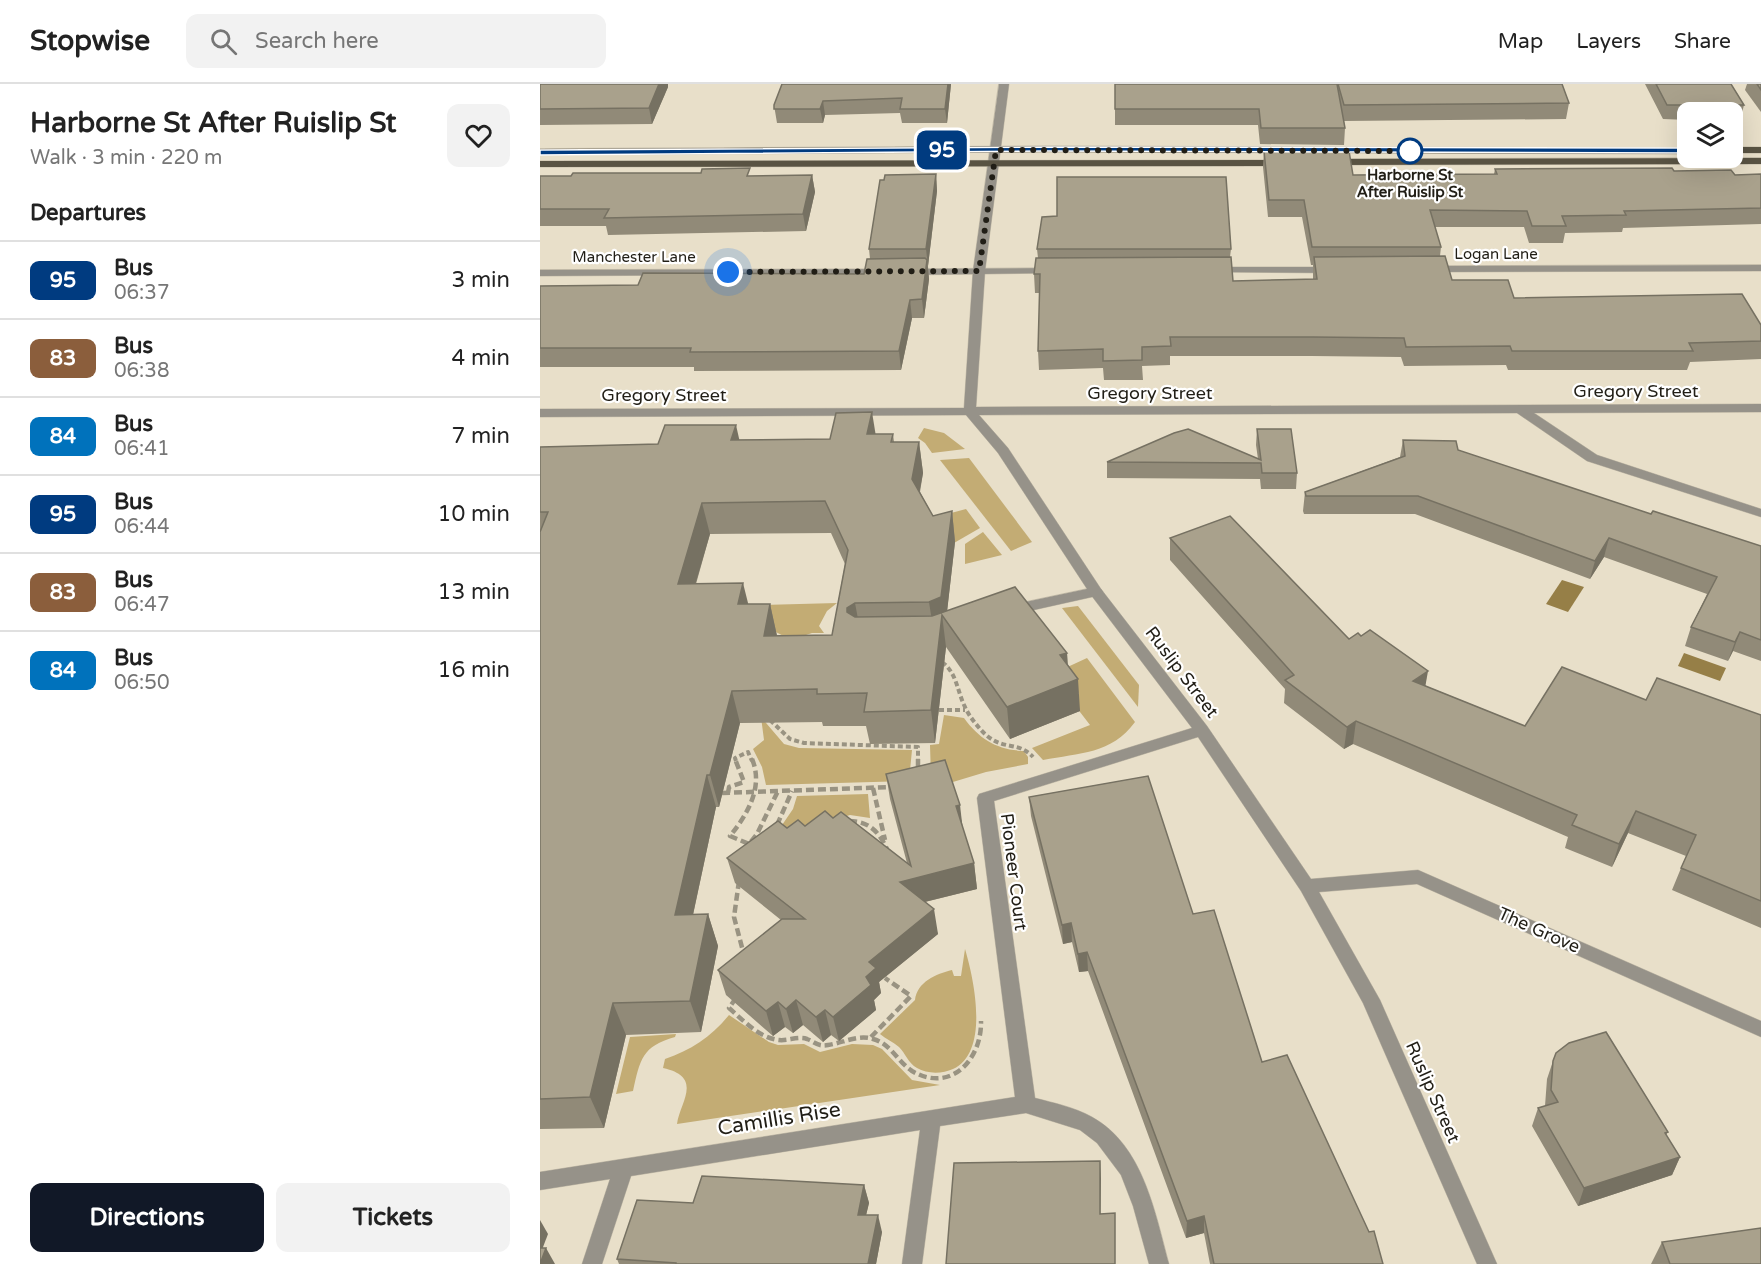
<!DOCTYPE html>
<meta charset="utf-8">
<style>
:root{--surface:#fff;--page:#f2f2f2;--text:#222;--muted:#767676;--line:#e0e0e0;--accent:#111827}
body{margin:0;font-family:"Varela Round",sans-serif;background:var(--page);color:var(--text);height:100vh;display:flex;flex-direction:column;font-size:22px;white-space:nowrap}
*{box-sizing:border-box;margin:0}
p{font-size:20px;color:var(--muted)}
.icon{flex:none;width:33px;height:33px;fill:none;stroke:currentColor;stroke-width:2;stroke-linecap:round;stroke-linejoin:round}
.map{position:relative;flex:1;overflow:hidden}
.sheet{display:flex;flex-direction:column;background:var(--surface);width:540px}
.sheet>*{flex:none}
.badge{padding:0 12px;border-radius:9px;font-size:21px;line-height:39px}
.tools{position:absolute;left:1137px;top:18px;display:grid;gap:12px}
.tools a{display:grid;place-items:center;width:66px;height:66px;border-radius:12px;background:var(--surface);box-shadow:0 6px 24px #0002;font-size:30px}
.you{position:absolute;width:30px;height:30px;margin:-15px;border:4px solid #fff;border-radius:50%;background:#1a73e8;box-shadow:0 0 0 9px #1a73e833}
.map>.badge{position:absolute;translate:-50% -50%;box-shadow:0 0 0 3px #fff}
h2{padding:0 30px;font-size:22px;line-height:54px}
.round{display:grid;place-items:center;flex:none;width:63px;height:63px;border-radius:12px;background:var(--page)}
.headline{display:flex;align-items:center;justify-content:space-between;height:102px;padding:0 30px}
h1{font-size:28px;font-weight:800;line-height:45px}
.action{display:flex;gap:12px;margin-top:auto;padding:12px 30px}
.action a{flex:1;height:69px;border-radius:12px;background:var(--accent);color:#fff;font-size:24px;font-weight:800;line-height:69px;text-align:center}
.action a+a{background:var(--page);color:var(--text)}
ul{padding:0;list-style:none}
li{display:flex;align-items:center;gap:18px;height:78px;padding:0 30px;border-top:2px solid var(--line)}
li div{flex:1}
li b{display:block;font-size:22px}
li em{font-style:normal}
li .badge{min-width:66px;font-weight:700;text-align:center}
header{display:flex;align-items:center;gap:36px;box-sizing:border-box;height:84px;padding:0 30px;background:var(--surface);border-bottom:2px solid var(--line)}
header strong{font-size:28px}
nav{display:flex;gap:33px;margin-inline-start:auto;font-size:21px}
.search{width:420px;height:54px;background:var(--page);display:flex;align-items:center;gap:15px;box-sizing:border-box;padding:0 21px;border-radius:12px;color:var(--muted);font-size:22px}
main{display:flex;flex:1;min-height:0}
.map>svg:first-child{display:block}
</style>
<header>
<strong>Stopwise</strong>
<div class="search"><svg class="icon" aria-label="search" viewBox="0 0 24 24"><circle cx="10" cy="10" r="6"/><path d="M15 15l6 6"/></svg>Search here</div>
<nav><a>Map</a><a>Layers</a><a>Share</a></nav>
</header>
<main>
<section class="sheet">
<div class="headline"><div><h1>Harborne St After Ruislip St</h1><p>Walk · 3 min · 220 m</p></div><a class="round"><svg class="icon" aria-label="heart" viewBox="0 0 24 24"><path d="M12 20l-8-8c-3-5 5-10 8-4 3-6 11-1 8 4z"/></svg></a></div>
<h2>Departures</h2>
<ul>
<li><span class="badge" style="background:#003b80;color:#fff">95</span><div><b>Bus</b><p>06:37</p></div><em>3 min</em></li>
<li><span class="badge" style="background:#8b5e3c;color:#fff">83</span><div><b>Bus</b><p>06:38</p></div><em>4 min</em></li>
<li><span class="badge" style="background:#0072bc;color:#fff">84</span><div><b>Bus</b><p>06:41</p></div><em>7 min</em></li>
<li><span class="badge" style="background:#003b80;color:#fff">95</span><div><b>Bus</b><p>06:44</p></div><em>10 min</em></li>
<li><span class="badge" style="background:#8b5e3c;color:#fff">83</span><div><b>Bus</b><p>06:47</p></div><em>13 min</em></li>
<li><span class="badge" style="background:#0072bc;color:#fff">84</span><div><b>Bus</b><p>06:50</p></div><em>16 min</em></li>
</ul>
<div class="action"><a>Directions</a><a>Tickets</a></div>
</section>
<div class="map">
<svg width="1221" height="1180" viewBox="0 0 1221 1180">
<rect width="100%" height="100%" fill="#e8dfc9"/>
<g fill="#c3ac74">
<path d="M 384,344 L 404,349 L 425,365 L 392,369 L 385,359 L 378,354 Z"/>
<path d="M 429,374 L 492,458 L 471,467 L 400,376 Z"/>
<path d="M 426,425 L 440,444 L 414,459 L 385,436 Z"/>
<path d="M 443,448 L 462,471 L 425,480 L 425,460 Z"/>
<path d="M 297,519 L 287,527 L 279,542 L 284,549 L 272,549 L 251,556 L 234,547 L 220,521 Z"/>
<path d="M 538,522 L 599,601 L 598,623 L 522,524 Z"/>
<path d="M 547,574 L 595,638 C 572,670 539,669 503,676 L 492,664 L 550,641 L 530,615 L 539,610 L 521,586 Z"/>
<path d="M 404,631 L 424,634 C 440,656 458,666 484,667 L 488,673 L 488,680 L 446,688 L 403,701 L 391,693 L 390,661 L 399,660 Z"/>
<path d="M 221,633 L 244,660 L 259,664 L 372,666 L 369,697 L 226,701 L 222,683 L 213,665 L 224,656 Z"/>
<path d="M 328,710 L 330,734 L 310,731 L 270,743 L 240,744 L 253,725 L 257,712 Z"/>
<path d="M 425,865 C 434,895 450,968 413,985 C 402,990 387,990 377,984 C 368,979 366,970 359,963 C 353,958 346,955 340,950 L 375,916 C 377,898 396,890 412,886 L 414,892 L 421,892 Z"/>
<path d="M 189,931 L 229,958 L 238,961 L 264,960 L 280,968 L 312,960 L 333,961 L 342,965 L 372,996 L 400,1001 L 137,1040 C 140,1018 164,993 123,984 L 125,975 C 151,966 171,953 189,931 Z"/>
<path d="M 136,950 L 135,953 C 102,962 100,976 93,1007 L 76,1010 L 90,953 Z"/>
</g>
<g fill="#967f47">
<path d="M 1022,496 L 1044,503 L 1028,528 L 1006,520 Z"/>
<path d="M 1144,569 L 1186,584 L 1180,597 L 1138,582 Z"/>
</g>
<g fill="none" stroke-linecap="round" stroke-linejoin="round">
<defs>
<g id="service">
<path d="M 1221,181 L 1221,187 L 888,188 L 882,185 L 888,182 Z"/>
<path d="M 672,183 L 792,183 L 798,186 L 792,189 L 668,188 L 668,184 Z"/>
<path d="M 513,184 L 519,187 L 517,189 L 369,191 L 363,188 L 369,185 Z"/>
<path d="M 345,185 L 349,186 L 349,190 L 0,192 L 0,186 Z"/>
<path d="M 556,503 L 561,505 L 563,508 L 561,511 L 471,531 L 464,526 L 471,521 Z"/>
</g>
<path id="minor" d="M 459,0 L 469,0 L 445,187 L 436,323 L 1221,320 L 1221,328 L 994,329 L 1057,371 L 1221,425 L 1221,433 L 1047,377 L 977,329 L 439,331 L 468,364 L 561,505 L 667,642 L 771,795 L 878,786 L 1221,937 L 1221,953 L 877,800 L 779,808 L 840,916 L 957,1180 L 937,1180 L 823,919 L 761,807 L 658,653 L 454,717 L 495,1014 C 514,1019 534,1023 552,1033 C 603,1061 615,1128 629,1180 L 609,1180 L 593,1122 L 581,1091 L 557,1059 L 540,1046 L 486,1029 L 400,1042 L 382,1180 L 362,1180 L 380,1046 L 91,1092 L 62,1180 L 42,1180 L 70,1095 L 0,1106 L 0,1088 L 475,1013 L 437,714 L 439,710 L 652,644 L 551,511 L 458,369 L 426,331 L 0,333 L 0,325 L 424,324 L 433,187 Z"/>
<g id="primary">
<path d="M 508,62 L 1148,64 L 1148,70 L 508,68 L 0,71 L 0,65 Z"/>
<rect x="1192" y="63" width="29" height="6"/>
<path d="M 1221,74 L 1221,80 L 792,81 L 787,78 L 792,75 Z"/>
<path d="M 0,77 L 744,76 L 749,79 L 744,82 L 0,83 Z"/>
</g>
</defs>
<use href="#service" stroke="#c4bca9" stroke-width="1"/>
<use href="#minor" stroke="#c4bca9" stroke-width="1"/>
<use href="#primary" stroke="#c4bca9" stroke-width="1"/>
<g stroke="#999382" stroke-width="4" stroke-dasharray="5 3" stroke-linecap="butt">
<path d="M 402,578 C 417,589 417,607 425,623 C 429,632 435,639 441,646 C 462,669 476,655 493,673"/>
<path d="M 399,626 L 425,626"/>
<path d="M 230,636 L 250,655 L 264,659 L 378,663 L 378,677"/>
<path d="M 196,677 L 195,674 L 208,668 L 212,677"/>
</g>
<g stroke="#999382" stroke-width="4.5" stroke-dasharray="8 4" stroke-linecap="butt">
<path d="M 212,675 C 224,703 207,731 190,752 L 209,760 L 217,750 L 238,707"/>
<path d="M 378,675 L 378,685"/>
<path d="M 333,704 L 345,756"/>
<path d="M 182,709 L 351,703"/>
<path d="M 188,709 L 189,703 L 204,698 L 195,675"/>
<path d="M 309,737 C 329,737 339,748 347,765"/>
<path d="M 237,741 L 252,707"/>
<path d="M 199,797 L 194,833 L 204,871"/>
<path d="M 196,914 L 189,924 C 203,936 219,954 239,956 C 248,957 258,952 267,955 C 275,958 278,963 288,961 C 303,959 318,950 333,955 C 350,959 358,978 372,987 C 411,1010 442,975 441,937"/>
<path d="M 331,953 L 371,912 L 345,894"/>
</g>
<use href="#service" fill="#969289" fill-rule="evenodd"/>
<use href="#minor" fill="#969289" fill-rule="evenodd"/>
<use href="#primary" fill="#595343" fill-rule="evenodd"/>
</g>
<g fill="#918a78" fill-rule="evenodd">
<path d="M 0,0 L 128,3 L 112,40 L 0,41 Z"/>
<path d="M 411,0 L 407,39 L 362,39 L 360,29 L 285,31 L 283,39 L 237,39 L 234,21 Z"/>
<path d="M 575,0 L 1022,0 L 1029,19 L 1026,35 L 804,37 L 805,44 L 804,61 L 720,60 L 718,41 L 575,41 Z"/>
<path d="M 1105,0 L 1191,0 L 1204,21 L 1200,36 L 1192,36 L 1192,28 L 1148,28 L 1148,36 L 1123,35 Z"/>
<path d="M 1207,0 L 1221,0 L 1221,28 L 1205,6 Z"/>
<path d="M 724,67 L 813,91 L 954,90 L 955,85 L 1134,87 L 1195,91 L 1221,90 L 1221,140 L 1083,144 L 1082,148 L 1025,149 L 1023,159 L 989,159 L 984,143 L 895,143 L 901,163 L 900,172 L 912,196 L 974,214 L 1221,241 L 1221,275 L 1150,278 L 1147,286 L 968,286 L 966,281 L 864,282 L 861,273 L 772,272 L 630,272 L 630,281 L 602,282 L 603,296 L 564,296 L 563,284 L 499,286 L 498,267 L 500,209 L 495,209 L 494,190 L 498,174 L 497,165 L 691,165 L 690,173 L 693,197 L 773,195 L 773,181 L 771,181 L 762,133 L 728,133 L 723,83 Z"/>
<path d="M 396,90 L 397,107 L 388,182 L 389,195 L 384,234 L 372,234 L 361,286 L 154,287 L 154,283 L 0,283 L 0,202 L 98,201 L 324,190 L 330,175 L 329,165 L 344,96 Z"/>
<path d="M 272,91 L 275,108 L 266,147 L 68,151 L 66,142 L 0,142 L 0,92 L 211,92 Z"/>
<path d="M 717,345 L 757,389 L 756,405 L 721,405 L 720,395 L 567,394 L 567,378 L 718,375 L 716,361 Z"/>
<path d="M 335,350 L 353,350 L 354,358 L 379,358 L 383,389 L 380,408 L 393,432 L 412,427 L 415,458 L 407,527 L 527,569 L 528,581 L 540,627 L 470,655 L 406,563 L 395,659 L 330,660 L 326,642 L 283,642 L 282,638 L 200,639 L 179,723 L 176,723 L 153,831 L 168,830 L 178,862 L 161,948 L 86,951 L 64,1044 L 0,1045 L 0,363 L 118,360 L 199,356 L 290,355 ZM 291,449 L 305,480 L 292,551 L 237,552 L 230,520 L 208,520 L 156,500 L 170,450 Z"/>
<path d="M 863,356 L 918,366 L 1111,430 L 1221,462 L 1221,577 L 1193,567 L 1188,577 L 1145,562 L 1151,543 L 1167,510 L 1064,473 L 1050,495 L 875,430 L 764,430 L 763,427 L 765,408 L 860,373 Z"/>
<path d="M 630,454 L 809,555 L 886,602 L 985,642 L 1106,616 L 1221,631 L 1221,844 L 1132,806 L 1146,772 L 1088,749 L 1072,783 L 1025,764 L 1028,753 L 813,660 L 804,665 L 744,619 L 745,605 L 630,476 Z"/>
<path d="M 346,690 L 422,742 L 434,779 L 437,805 L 385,818 L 398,850 L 339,898 L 341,909 L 334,916 L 336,926 L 299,957 L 291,951 L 283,958 L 263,941 L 253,949 L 245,943 L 233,952 L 186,911 L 178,886 L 241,836 L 195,799 L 187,774 L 247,744 L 265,742 L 293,734 L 367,779 L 350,715 Z"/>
<path d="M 489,713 L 653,830 L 722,978 L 843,1180 L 670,1180 L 664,1149 L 646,1154 L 548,887 L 539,888 L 532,858 L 523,860 L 491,732 Z"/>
<path d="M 1013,977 L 1128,1048 L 1126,1051 L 1140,1073 L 1132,1091 L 1038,1122 L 992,1042 L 998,1024 L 1005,1022 L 1007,995 Z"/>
<path d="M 324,1101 L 329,1119 L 326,1131 L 342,1148 L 336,1180 L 79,1180 L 77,1175 L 153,1119 Z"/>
<path d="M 1122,1158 L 1221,1180 L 1111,1180 Z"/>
</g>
<g fill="#767162">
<path d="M 119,0 L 128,0 L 128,3 L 112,40 L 109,24 Z"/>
<path d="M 408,0 L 411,0 L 407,39 L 405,25 Z"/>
<path d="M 283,17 L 285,31 L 283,39 L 280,25 Z"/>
<path d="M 396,90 L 397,107 L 388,182 L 386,165 Z"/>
<path d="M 272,91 L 275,108 L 266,147 L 263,130 Z"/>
<path d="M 387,176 L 389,195 L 384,234 L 382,215 Z"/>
<path d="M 370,216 L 372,234 L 361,286 L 359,267 Z"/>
<path d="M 332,328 L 337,359 L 327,350 Z"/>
<path d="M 196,341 L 203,372 L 191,356 Z"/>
<path d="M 379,358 L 383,389 L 376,426 L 372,395 Z"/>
<path d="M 162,419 L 170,450 L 146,532 L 138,500 Z"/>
<path d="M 412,427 L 415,458 L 406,537 L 402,531 L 406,563 L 395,659 L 391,626 L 394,550 L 389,518 Z"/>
<path d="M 1069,454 L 1064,473 L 1050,495 L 1055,477 Z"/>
<path d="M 203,499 L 211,531 L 198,520 Z"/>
<path d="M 315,519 L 321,551 L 307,528 L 307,524 Z"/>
<path d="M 230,520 L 237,552 L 224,552 Z"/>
<path d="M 1200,548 L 1193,567 L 1188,577 L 1195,558 Z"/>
<path d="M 527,569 L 528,599 L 538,595 L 540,627 L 470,655 L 467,623 L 520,571 Z"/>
<path d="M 888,587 L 884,610 L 873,597 Z"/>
<path d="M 192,607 L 200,639 L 179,723 L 170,691 Z"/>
<path d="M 816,637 L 813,660 L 804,665 L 807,643 Z"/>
<path d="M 167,691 L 176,723 L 146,863 L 135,831 Z"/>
<path d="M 420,721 L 423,747 L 416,722 Z"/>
<path d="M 1096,727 L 1088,749 L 1072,783 L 1079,760 Z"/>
<path d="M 434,779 L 437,805 L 364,823 L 360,798 Z"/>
<path d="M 394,825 L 398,850 L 339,898 L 341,909 L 334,916 L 336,926 L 299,957 L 293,933 L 326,893 L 329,878 Z"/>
<path d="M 168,830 L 178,862 L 161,948 L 150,917 Z"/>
<path d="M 531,839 L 532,858 L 523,860 L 522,841 Z"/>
<path d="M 547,868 L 548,887 L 539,888 L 538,870 Z"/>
<path d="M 256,916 L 263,941 L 253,949 L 246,925 Z"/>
<path d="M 238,918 L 245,943 L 233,952 L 226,927 Z"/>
<path d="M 73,919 L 86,951 L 64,1044 L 50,1013 Z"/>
<path d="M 285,926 L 291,951 L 283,958 L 276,933 Z"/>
<path d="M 1140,1073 L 1132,1091 L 1038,1122 L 1044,1104 Z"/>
<path d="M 560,1077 L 561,1095 L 560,1147 Z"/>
<path d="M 324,1101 L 329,1119 L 322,1148 L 318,1131 Z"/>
<path d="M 338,1131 L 342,1148 L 336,1180 L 328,1180 Z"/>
<path d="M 664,1132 L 664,1149 L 646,1154 L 647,1137 Z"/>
<path d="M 0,1136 L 8,1150 L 0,1171 Z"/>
<path d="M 6,1164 L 15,1180 L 0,1180 Z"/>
</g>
<g fill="#a9a18c" stroke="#767162" stroke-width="1.5" fill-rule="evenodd">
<path d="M 0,0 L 119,0 L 109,24 L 0,25 Z"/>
<path d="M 242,0 L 408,0 L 405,25 L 360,25 L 362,14 L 283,17 L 280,25 L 234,25 L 234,21 Z"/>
<path d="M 575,0 L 797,0 L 805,44 L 721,44 L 719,25 L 575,25 Z"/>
<path d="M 798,0 L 1022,0 L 1029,19 L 804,21 Z"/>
<path d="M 1116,0 L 1191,0 L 1204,21 L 1127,21 Z"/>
<path d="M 1217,0 L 1221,0 L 1221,6 Z"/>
<path d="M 724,67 L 809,67 L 813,91 L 957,90 L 955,85 L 1132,84 L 1134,87 L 1191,86 L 1195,91 L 1221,90 L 1221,124 L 1084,127 L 1086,131 L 1022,132 L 1026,142 L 992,142 L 987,127 L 890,126 L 901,163 L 772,163 L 764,116 L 729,116 Z"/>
<path d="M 210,84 L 207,92 L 272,91 L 263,130 L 64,134 L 69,125 L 0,125 L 0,92 L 31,92 L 33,89 L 161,89 L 162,85 Z"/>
<path d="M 396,90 L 386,165 L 329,165 L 340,96 L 344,96 L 345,91 Z"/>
<path d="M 517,93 L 686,93 L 691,165 L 497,165 L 502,133 L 517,132 Z"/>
<path d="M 905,172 L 912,196 L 968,196 L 974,214 L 1202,210 L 1221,241 L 1221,257 L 1149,259 L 1153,267 L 972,267 L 970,262 L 866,263 L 864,254 L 773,253 L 630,253 L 631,262 L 602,263 L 602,276 L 563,277 L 563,265 L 498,267 L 500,190 L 494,190 L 496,174 L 691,173 L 693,197 L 777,195 L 774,173 Z"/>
<path d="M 385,174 L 387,176 L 382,215 L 370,216 L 359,267 L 150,268 L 151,264 L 0,264 L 0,202 L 98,201 L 103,189 L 324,190 L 327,175 Z"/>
<path d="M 332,328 L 327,350 L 353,350 L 351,358 L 379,358 L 372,395 L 393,432 L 412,427 L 401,513 L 389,518 L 315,519 L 307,524 L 307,528 L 315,533 L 392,532 L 475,503 L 527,569 L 520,571 L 538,595 L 467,623 L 402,531 L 391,626 L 324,628 L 327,609 L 277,610 L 277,605 L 192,607 L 170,691 L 167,691 L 135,831 L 168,830 L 150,917 L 73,919 L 50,1013 L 0,1015 L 0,448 L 8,428 L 0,428 L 0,363 L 118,360 L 125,341 L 196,341 L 191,356 L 290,355 L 296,329 ZM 285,417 L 308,466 L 292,551 L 224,552 L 230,520 L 198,520 L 203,499 L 138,500 L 162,419 Z"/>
<path d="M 648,345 L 721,376 L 717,345 L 751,345 L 757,389 L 722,389 L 721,379 L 567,378 L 634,349 Z"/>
<path d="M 863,356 L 916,357 L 918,366 L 1111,430 L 1113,427 L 1221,462 L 1221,556 L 1200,548 L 1195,558 L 1151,543 L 1177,493 L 1069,454 L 1055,477 L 878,412 L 766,412 L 765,408 L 865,372 Z"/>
<path d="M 690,432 L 809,555 L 818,549 L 821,552 L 830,546 L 888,587 L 873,597 L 985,642 L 1022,583 L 1106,616 L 1117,594 L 1221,631 L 1221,817 L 1141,784 L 1156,751 L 1096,727 L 1079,760 L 1032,741 L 1037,731 L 816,637 L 807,643 L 745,596 L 754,591 L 630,454 Z"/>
<path d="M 405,676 L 420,721 L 416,722 L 434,779 L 360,798 L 394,825 L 329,878 L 336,884 L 326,893 L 331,901 L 293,933 L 285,926 L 276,933 L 256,916 L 246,925 L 238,918 L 226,927 L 178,886 L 242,835 L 265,835 L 187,774 L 238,737 L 247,744 L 258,736 L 265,742 L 285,727 L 293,734 L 301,728 L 371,782 L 346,690 Z"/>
<path d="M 608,692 L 653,830 L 674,826 L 722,978 L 747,971 L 829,1148 L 834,1147 L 843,1180 L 674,1180 L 664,1132 L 647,1137 L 547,868 L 538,870 L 531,839 L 522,841 L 489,713 Z"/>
<path d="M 1066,948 L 1128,1048 L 1125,1049 L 1140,1073 L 1044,1104 L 998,1024 L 1018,1018 L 1011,1006 L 1013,977 L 1016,969 L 1029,959 Z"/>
<path d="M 560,1077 L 560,1130 L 575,1129 L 575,1180 L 406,1180 L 414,1079 Z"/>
<path d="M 162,1092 L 324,1101 L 318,1131 L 338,1131 L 328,1180 L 136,1180 L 136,1179 L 77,1175 L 97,1116 L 153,1119 Z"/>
<path d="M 1221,1144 L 1221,1180 L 1130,1180 L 1122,1158 Z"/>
<path d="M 0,1164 L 6,1164 L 0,1180 Z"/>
</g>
<path fill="#003b80" stroke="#fff" stroke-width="1.5" d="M 508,63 L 1148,64 L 1151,67 L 1148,69 L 508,67 L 0,71 L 0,66 Z"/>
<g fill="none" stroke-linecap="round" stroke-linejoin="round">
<path stroke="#211e16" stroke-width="6" stroke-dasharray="0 10.8" d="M 188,188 L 439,187 L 456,66 L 880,67 L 870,67"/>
</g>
<circle fill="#fff" stroke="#003b80" stroke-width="3" cx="870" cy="67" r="12"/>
<g text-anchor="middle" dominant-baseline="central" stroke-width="4.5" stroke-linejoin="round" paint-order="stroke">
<g font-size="15" font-weight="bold" fill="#211e16" stroke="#fff">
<text x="870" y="91">Harborne St<tspan x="870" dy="17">After Ruislip St</tspan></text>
</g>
<g font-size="15" fill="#211e16" stroke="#fff">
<text x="956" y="170">Logan Lane</text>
<text x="94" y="173">Manchester Lane</text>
</g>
<g font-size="18" fill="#211e16" stroke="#fff">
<text x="1096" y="307">Gregory Street</text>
<text x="610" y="309">Gregory Street</text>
<text x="124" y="311">Gregory Street</text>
<text transform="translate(642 588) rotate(53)">Ruslip Street</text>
<text transform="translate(474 788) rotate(83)">Pioneer Court</text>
<text transform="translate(999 846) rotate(24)">The Grove</text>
<text transform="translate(893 1008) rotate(66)">Ruslip Street</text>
</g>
<g font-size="21" fill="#211e16" stroke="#fff">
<text transform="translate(239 1035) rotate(-9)">Camillis Rise</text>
</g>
</g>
</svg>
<div class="tools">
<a><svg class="icon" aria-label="layers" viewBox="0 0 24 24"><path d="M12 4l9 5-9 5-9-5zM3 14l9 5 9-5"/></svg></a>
</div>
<div class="you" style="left:188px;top:188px"></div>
<b class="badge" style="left:402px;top:66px;background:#003b80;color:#fff">95</b>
</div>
</main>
